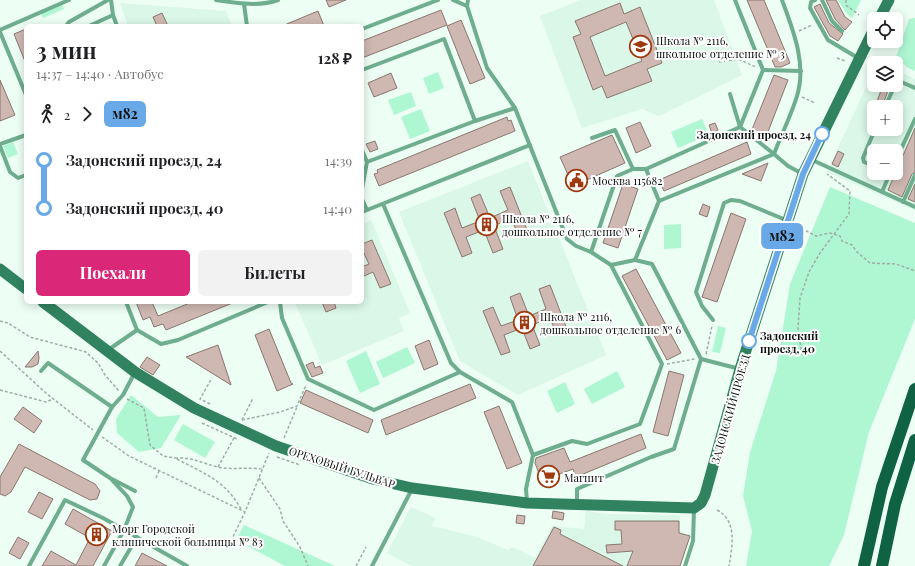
<!DOCTYPE html>
<html lang="ru">
<meta charset="utf-8">
<style>
:root{--surface:#fff;--page:#f2f2f2;--text:#202124;--muted:#757577;--accent:#db2777}
body{margin:0;font-family:"Playfair Display",serif;background:var(--page);color:var(--text);height:100vh;display:flex;flex-direction:column;font-size:15px;white-space:nowrap}
*{box-sizing:border-box;margin:0}
p{font-size:13px;color:var(--muted)}
.icon{flex:none;width:22px;height:22px;fill:none;stroke:currentColor;stroke-width:2;stroke-linecap:round;stroke-linejoin:round}
.map{position:relative;flex:1;overflow:hidden}
.side{position:absolute;left:24px;top:24px;width:340px;height:280px;display:flex;flex-direction:column;background:var(--surface);border-radius:6px;box-shadow:0 2px 10px #0003}
.side>*{flex:none}
.badge{padding:0 8px;border-radius:6px;font-size:14px;line-height:26px}
.tools{position:absolute;left:867px;top:12px;display:grid;gap:8px}
.tools a{display:grid;place-items:center;width:36px;height:36px;border-radius:6px;background:var(--surface);box-shadow:0 2px 10px #0003;font-size:20px}
.map>.badge{position:absolute;translate:-50% -50%;box-shadow:0 0 0 2px #fff}
.legs{display:flex;align-items:center;gap:6px;height:44px;padding:0 12px;font-size:13px}
.legs p{margin-inline-start:auto}
.head{display:flex;align-items:center;justify-content:space-between;height:68px;padding:0 12px}
h1{font-size:22px;font-weight:700;line-height:30px}
.cta{display:flex;gap:8px;margin-top:auto;padding:8px 12px}
.cta a{flex:1;height:46px;border-radius:6px;background:var(--accent);color:#fff;font-size:16px;font-weight:700;line-height:46px;text-align:center}
.cta a+a{background:var(--page);color:var(--text)}
ul{padding:0 12px;list-style:none}
li{display:flex;align-items:center;gap:14px;height:48px;font-size:15px}
li i{display:grid;place-items:center;width:6px;height:100%;margin:0 5px;background:currentColor}
li i::after{content:'';width:10px;height:10px;margin:-5px;border:3px solid;border-radius:50%;background:var(--surface)}
li p{margin-inline-start:auto}
li:first-child i{background:linear-gradient(#0000 50%,currentColor 0)}
li:last-child i{background:linear-gradient(currentColor 50%,#0000 0)}
.map>svg:first-child{display:block}
</style>
<div class="map">
<svg width="915" height="566" viewBox="0 0 915 566">
<rect width="100%" height="100%" fill="#edfef5"/>
<g fill="#daf7e7" fill-rule="evenodd">
<path d="M 581,0 L 714,0 L 742,75 L 659,116 L 642,109 L 582,128 L 540,16 Z"/>
<path d="M 120,3 L 226,11 L 232,26 L 128,26 Z"/>
<path d="M 874,70 L 874,85 L 896,85 L 896,70 L 915,79 L 915,210 L 827,172 ZM 874,107 L 896,107 L 896,129 L 874,129 ZM 874,151 L 896,151 L 896,173 L 874,173 Z"/>
<path d="M 528,161 L 606,355 L 518,395 L 460,361 L 399,212 Z"/>
<path d="M 371,220 L 410,313 L 399,318 L 404,331 L 322,365 L 295,302 L 362,302 L 362,224 Z"/>
<path d="M 411,507 L 436,518 L 432,526 L 474,536 L 508,550 L 513,547 L 535,558 L 552,526 L 584,529 L 586,511 L 606,514 L 680,515 L 680,531 L 684,534 L 691,534 L 681,566 L 412,566 L 387,553 Z"/>
</g>
<g fill="#aff7d3">
<path d="M 838,0 L 861,0 L 852,18 L 847,14 Z"/>
<path d="M 62,5 L 64,9 L 43,18 L 41,14 Z"/>
<path d="M 915,18 L 915,71 L 908,68 L 896,57 L 909,19 Z"/>
<path d="M 438,72 L 444,88 L 429,94 L 423,78 Z"/>
<path d="M 411,92 L 416,106 L 394,115 L 388,100 Z"/>
<path d="M 421,109 L 430,131 L 410,139 L 401,117 Z"/>
<path d="M 702,119 L 709,135 L 678,148 L 671,132 Z"/>
<path d="M 13,142 L 18,154 L 8,158 L 3,146 Z"/>
<path d="M 830,187 L 915,223 L 915,319 L 869,432 L 844,535 L 829,566 L 746,566 L 752,531 L 743,496 L 750,452 L 776,371 L 790,284 Z"/>
<path d="M 681,224 L 681,248 L 664,249 L 664,225 Z"/>
<path d="M 718,326 L 726,328 L 720,353 L 712,352 Z"/>
<path d="M 407,347 L 415,363 L 383,378 L 376,362 Z"/>
<path d="M 366,351 L 380,384 L 360,393 L 346,361 Z"/>
<path d="M 617,371 L 625,387 L 592,404 L 584,389 Z"/>
<path d="M 565,382 L 575,404 L 557,413 L 547,391 Z"/>
<path d="M 131,395 L 158,417 L 181,415 L 161,448 L 139,452 L 117,433 L 116,419 Z"/>
<path d="M 183,424 L 215,442 L 205,458 L 174,440 Z"/>
<path d="M 244,525 L 335,566 L 285,566 L 236,540 Z"/>
</g>
<g fill="#ceb8b1" stroke="#8a7770" fill-rule="evenodd">
<path d="M 326,0 L 346,0 L 329,7 Z"/>
<path d="M 747,0 L 764,0 L 790,63 L 781,67 L 775,67 Z"/>
<path d="M 826,0 L 836,0 L 845,17 L 852,22 L 845,30 L 835,19 Z"/>
<path d="M 620,3 L 624,14 L 640,7 L 662,63 L 647,69 L 652,81 L 607,98 L 602,86 L 593,90 L 573,37 L 581,34 L 575,21 ZM 626,22 L 642,61 L 605,76 L 590,37 Z"/>
<path d="M 820,4 L 829,23 L 843,34 L 838,41 L 830,36 L 814,7 Z"/>
<path d="M 441,10 L 447,25 L 362,58 L 362,41 Z"/>
<path d="M 318,11 L 324,26 L 282,26 Z"/>
<path d="M 162,13 L 168,26 L 157,26 L 153,17 Z"/>
<path d="M 461,20 L 485,78 L 470,84 L 447,26 Z"/>
<path d="M 26,29 L 26,64 L 14,34 Z"/>
<path d="M 391,73 L 397,88 L 374,97 L 368,83 Z"/>
<path d="M 774,75 L 788,80 L 766,137 L 751,132 Z"/>
<path d="M 0,80 L 15,115 L 0,121 Z"/>
<path d="M 883,85 L 890,85 L 882,107 L 875,107 Z"/>
<path d="M 507,117 L 508,121 L 511,120 L 515,131 L 379,186 L 374,174 L 378,173 L 377,170 Z"/>
<path d="M 640,122 L 651,146 L 636,153 L 626,128 Z"/>
<path d="M 715,123 L 718,130 L 712,133 L 709,125 Z"/>
<path d="M 915,128 L 915,172 L 912,174 L 902,197 L 888,190 Z"/>
<path d="M 612,135 L 625,163 L 573,186 L 560,157 Z"/>
<path d="M 375,141 L 378,149 L 370,152 L 366,144 Z"/>
<path d="M 747,142 L 751,154 L 664,191 L 659,180 Z"/>
<path d="M 838,151 L 844,154 L 838,167 L 832,164 Z"/>
<path d="M 768,163 L 761,181 L 742,174 Z"/>
<path d="M 623,184 L 638,189 L 618,248 L 603,243 Z"/>
<path d="M 915,184 L 915,202 L 908,199 Z"/>
<path d="M 510,187 L 527,230 L 518,234 L 511,218 L 494,226 L 503,249 L 493,253 L 484,230 L 466,237 L 472,253 L 462,257 L 444,213 L 455,208 L 462,228 L 480,221 L 471,198 L 480,194 L 490,218 L 508,210 L 500,191 Z"/>
<path d="M 703,204 L 710,207 L 707,217 L 699,214 Z"/>
<path d="M 731,213 L 746,219 L 717,302 L 702,297 Z"/>
<path d="M 372,240 L 391,284 L 380,288 L 373,272 L 362,277 L 362,267 L 369,264 L 362,249 L 362,244 Z"/>
<path d="M 636,269 L 681,353 L 667,360 L 622,276 Z"/>
<path d="M 550,285 L 567,329 L 556,333 L 550,318 L 532,325 L 540,345 L 530,349 L 522,328 L 504,335 L 510,352 L 501,355 L 483,311 L 493,307 L 501,326 L 518,320 L 510,297 L 520,293 L 529,316 L 546,309 L 539,289 Z"/>
<path d="M 136,302 L 152,302 L 158,316 L 192,302 L 235,302 L 166,330 L 163,324 L 154,327 L 150,317 L 143,320 Z"/>
<path d="M 322,302 L 334,302 L 336,308 L 326,312 Z"/>
<path d="M 269,329 L 291,383 L 293,384 L 277,391 L 255,335 Z"/>
<path d="M 429,340 L 438,364 L 424,370 L 415,346 Z"/>
<path d="M 218,345 L 231,385 L 186,357 Z"/>
<path d="M 38,351 L 39,358 L 38,364 L 32,367 L 25,367 Z"/>
<path d="M 147,357 L 160,365 L 153,375 L 140,367 Z"/>
<path d="M 313,362 L 315,368 L 320,366 L 323,373 L 312,377 L 306,365 Z"/>
<path d="M 669,371 L 684,375 L 668,436 L 653,432 Z"/>
<path d="M 470,384 L 476,398 L 386,435 L 381,420 Z"/>
<path d="M 306,390 L 373,420 L 368,433 L 300,403 Z"/>
<path d="M 499,406 L 522,463 L 507,469 L 484,412 Z"/>
<path d="M 23,407 L 42,421 L 34,433 L 14,419 Z"/>
<path d="M 641,434 L 646,448 L 576,477 L 573,469 L 549,478 L 550,481 L 543,484 L 535,463 L 536,458 L 564,448 L 570,462 Z"/>
<path d="M 19,444 L 95,484 L 100,491 L 97,499 L 90,500 L 25,467 L 11,492 L 5,496 L 0,494 L 0,477 Z"/>
<path d="M 39,492 L 53,499 L 42,519 L 28,512 Z"/>
<path d="M 73,509 L 112,531 L 93,566 L 42,566 L 51,551 L 76,565 L 90,538 L 65,524 Z"/>
<path d="M 553,511 L 564,513 L 563,520 L 552,518 Z"/>
<path d="M 517,515 L 525,516 L 524,524 L 516,523 Z"/>
<path d="M 615,521 L 679,521 L 679,533 L 690,536 L 680,566 L 627,566 L 633,551 L 607,553 L 606,545 L 622,544 L 621,530 L 615,530 Z"/>
<path d="M 554,527 L 561,530 L 560,534 L 623,566 L 533,566 Z"/>
<path d="M 18,537 L 29,543 L 20,559 L 9,553 Z"/>
<path d="M 142,553 L 167,566 L 135,566 Z"/>
</g>
<g fill="none" stroke-linecap="round" stroke-linejoin="round">
<g stroke="#a0ada6" stroke-width="1.5" stroke-dasharray="3 2" stroke-linecap="butt">
<path d="M 846,0 L 846,5 L 859,15"/>
<path d="M 799,31 L 812,25"/>
<path d="M 837,58 L 845,61"/>
<path d="M 719,62 L 738,59 L 756,67"/>
<path d="M 802,97 L 815,103"/>
<path d="M 797,226 L 816,236 L 830,233 L 840,236 L 842,241 L 852,245 L 857,252 L 870,263 L 896,264 L 915,271"/>
<path d="M 0,321 L 8,323 L 30,337 L 86,352 L 98,363 L 105,375 L 119,391"/>
<path d="M 0,351 L 47,394 L 93,430"/>
<path d="M 706,354 L 712,326"/>
<path d="M 802,355 L 798,328 L 800,298 L 809,272 L 820,253 L 849,214 L 850,191 L 827,174"/>
<path d="M 667,364 L 695,359"/>
<path d="M 0,390 L 46,402 L 53,399"/>
<path d="M 127,399 L 144,408 L 150,445 L 163,456 L 175,458"/>
<path d="M 210,404 L 200,399 L 212,378"/>
<path d="M 242,420 L 280,412 L 297,406 L 306,385"/>
<path d="M 242,420 L 253,398"/>
<path d="M 202,423 L 237,439"/>
<path d="M 102,437 L 129,456 L 245,512"/>
<path d="M 284,438 L 297,407"/>
<path d="M 277,457 L 300,465"/>
<path d="M 218,467 L 234,438"/>
<path d="M 156,478 L 159,471"/>
<path d="M 259,478 L 280,509 L 283,521 L 300,547 L 308,566"/>
<path d="M 241,509 C 225,480 203,473 175,458 C 193,457 201,463 218,467 C 232,470 248,467 262,469"/>
<path d="M 717,510 C 738,521 732,547 729,566"/>
<path d="M 231,541 L 245,512 L 269,453"/>
<path d="M 356,566 L 366,547"/>
</g>
<g stroke="#6ead8e" stroke-width="4">
<path d="M 111,0 L 113,15 L 117,26"/>
<path d="M 216,0 C 236,3 259,7 278,0"/>
<path d="M 453,0 L 467,6"/>
<path d="M 468,0 L 467,6 L 487,68 L 515,108 L 567,239 L 576,246 L 591,252 L 611,265 L 635,260"/>
<path d="M 815,0 L 811,2 L 810,8 L 828,40 L 858,58"/>
<path d="M 822,0 L 832,21 L 842,31"/>
<path d="M 244,4 L 247,26"/>
<path d="M 66,26 L 69,22 L 108,0"/>
<path d="M 89,26 L 113,15"/>
<path d="M 362,29 L 438,0"/>
<path d="M 0,30 L 69,0"/>
<path d="M 0,32 L 26,95"/>
<path d="M 362,70 L 444,39 L 475,121"/>
<path d="M 763,70 L 801,71"/>
<path d="M 896,82 L 899,81 L 915,88"/>
<path d="M 730,94 L 740,127 L 774,154 C 781,135 791,116 797,96 C 807,64 793,30 782,0"/>
<path d="M 885,107 L 895,85"/>
<path d="M 592,138 L 615,130 L 633,169"/>
<path d="M 0,144 L 26,135"/>
<path d="M 0,146 L 10,172 L 18,178 L 26,175"/>
<path d="M 362,150 L 367,162"/>
<path d="M 810,159 L 915,207"/>
<path d="M 896,160 L 915,119"/>
<path d="M 874,166 L 864,162 L 863,158 L 875,129"/>
<path d="M 646,169 L 659,201"/>
<path d="M 362,189 L 367,162 L 475,121 L 515,108"/>
<path d="M 882,192 L 890,173"/>
<path d="M 362,199 L 367,210"/>
<path d="M 903,202 L 915,175"/>
<path d="M 383,204 L 451,363 L 460,372 L 512,402 L 533,455"/>
<path d="M 362,212 L 530,145"/>
<path d="M 591,252 L 617,176 L 633,169 L 646,169 L 740,127 L 763,70 L 735,0"/>
<path d="M 126,302 L 137,330"/>
<path d="M 280,302 L 282,318 L 308,379 L 374,410 L 460,372"/>
<path d="M 713,320 L 702,306 L 696,292 L 724,203 L 731,200 L 740,201 L 786,220"/>
<path d="M 108,350 L 137,330 L 161,344 L 178,340 L 268,302"/>
<path d="M 740,369 L 701,359 L 652,264 L 635,260 L 659,201 L 774,154 L 788,166 L 801,173"/>
<path d="M 41,371 L 48,363 L 112,407"/>
<path d="M 135,372 L 123,395 L 112,407 L 83,460 L 110,478 L 135,491"/>
<path d="M 527,502 L 526,489 L 533,455 L 572,441 L 587,444 L 640,424 L 662,364 L 611,265"/>
<path d="M 577,504 L 577,489 L 651,457 L 674,449 L 701,359"/>
<path d="M 29,566 L 65,500 L 103,518 L 187,566"/>
<path d="M 104,566 L 124,530 L 133,507 L 127,496 L 112,480"/>
<path d="M 120,566 L 137,537"/>
<path d="M 372,566 L 412,489"/>
<path d="M 685,566 L 693,541 L 694,509"/>
</g>
<g stroke="#318360" stroke-width="11">
<path d="M 879,19 L 889,0"/>
<path d="M 0,269 L 26,289"/>
<path d="M 43,302 L 135,372 L 194,408 L 276,446 L 373,479 L 412,488 L 527,503 L 694,508 L 701,503 L 705,495 L 740,369 L 803,174 L 874,29"/>
</g>
<g stroke="#0f6244" stroke-width="12">
<path d="M 864,566 L 882,487 L 915,389"/>
<path d="M 882,566 L 895,504 L 915,440"/>
</g>
</g>
<g fill="none" stroke-linecap="round" stroke-linejoin="round">
<defs>
<path id="line-1" d="M 749,341 L 803,174 L 822,134"/>
</defs>
<use href="#line-1" stroke="#fff" stroke-width="9"/>
<use href="#line-1" stroke="#69a9e7" stroke-width="6"/>
</g>
<defs>
<symbol id="school-ring" viewBox="-11 -11 22 22"><circle r="9.5" fill="#fff" stroke="#9f3a0f" stroke-width="1.5"/><path d="M0-5L7-2L0 1L-7-2ZM-4 1L0 2.5L4 1V4Q0 6-4 4Z" fill="#9f3a0f"/></symbol>
<symbol id="civic-ring" viewBox="-11 -11 22 22"><circle r="9.5" fill="#fff" stroke="#9f3a0f" stroke-width="1.5"/><path d="M-.6-6.5H3V-4.5H.6V-3L4-1V1h2V6H-6V1h2V-1L-.6-3ZM-1.2 2.5V6h2.4V2.5Z" fill="#9f3a0f"/></symbol>
<symbol id="building-ring" viewBox="-11 -11 22 22"><circle r="9.5" fill="#fff" stroke="#9f3a0f" stroke-width="1.5"/><path d="M-4-6H4V6H1V3H-1V6H-4ZM-2.5-4.3h1.7v1.8h-1.7ZM.8-4.3h1.7v1.8H.8ZM-2.5-1h1.7V.8h-1.7ZM.8-1h1.7V.8H.8Z" fill="#9f3a0f"/></symbol>
<symbol id="supermarket-ring" viewBox="-11 -11 22 22"><circle r="9.5" fill="#fff" stroke="#9f3a0f" stroke-width="1.5"/><path d="M-6-5.5h2.5l.6 2H6L4.5 2H-2.5L-4.4-4H-6ZM-1.5 3.2a1.3 1.3 0 1 0 .1 0ZM3 3.2a1.3 1.3 0 1 0 .1 0Z" fill="#9f3a0f"/></symbol>
</defs>
<g fill-rule="evenodd">
<use href="#school-ring" x="628" y="34" width="25" height="25"/>
<use href="#civic-ring" x="564" y="168" width="25" height="25"/>
<use href="#building-ring" x="474" y="212" width="25" height="25"/>
<use href="#building-ring" x="512" y="310" width="25" height="25"/>
<use href="#supermarket-ring" x="536" y="464" width="25" height="25"/>
<use href="#building-ring" x="84" y="522" width="25" height="25"/>
</g>
<g fill="#fff" stroke="#69a9e7" stroke-width="2">
<circle cx="822" cy="134" r="7"/>
<circle cx="749" cy="341" r="7"/>
</g>
<g text-anchor="middle" dominant-baseline="central" stroke-width="4" stroke-linejoin="round" paint-order="stroke">
<g font-size="11" fill="#0c130f" stroke="#fff" text-anchor="start">
<text x="656" y="40">Школа № 2116,<tspan x="656" dy="13">школьное отделение № 3</tspan></text>
<text x="592" y="180">Москва 115682</text>
<text x="502" y="218">Школа № 2116,<tspan x="502" dy="13">дошкольное отделение № 7</tspan></text>
<text x="540" y="316">Школа № 2116,<tspan x="540" dy="13">дошкольное отделение № 6</tspan></text>
<text x="564" y="477">Магнит</text>
<text x="112" y="528">Морг Городской<tspan x="112" dy="13">клинической больницы № 83</tspan></text>
</g>
<g font-size="11" font-weight="bold" fill="#0c130f" stroke="#fff" text-anchor="end">
<text x="811" y="134">Задонский проезд, 24</text>
<text x="760" y="335" text-anchor="start">Задонский<tspan x="760" dy="13">проезд, 40</tspan></text>
</g>
<g font-size="11" fill="#0c130f" stroke="#fff">
<text transform="translate(730 409) rotate(-74)">ЗАДОНСКИЙ ПРОЕЗД</text>
<text transform="translate(342 467) rotate(18)">ОРЕХОВЫЙ БУЛЬВАР</text>
</g>
</g>
</svg>
<div class="tools">
<a><svg class="icon" aria-label="locate" viewBox="0 0 24 24"><circle cx="12" cy="12" r="6"/><path d="M12 2v4M12 18v4M2 12h4M18 12h4"/></svg></a>
<a><svg class="icon" aria-label="layers" viewBox="0 0 24 24"><path d="M12 4l9 5-9 5-9-5zM3 14l9 5 9-5"/></svg></a>
<a>+</a>
<a>−</a>
</div>
<b class="badge" style="left:782px;top:236px;background:#69a9e7;color:#111">м82</b>
<section class="side">
<div class="head"><div><h1>3 мин</h1><p>14:37 – 14:40 · Автобус</p></div><b>128 ₽</b></div>
<div class="legs"><svg class="icon" aria-label="walk" viewBox="0 0 24 24"><circle cx="13" cy="4" r="2"/><path d="M13 8l-2 6 4 7M11 14l-3 7M7 12l3-4h3l4 4"/></svg>2<svg class="icon" aria-label="forward" viewBox="0 0 24 24"><path d="M9 5l7 7-7 7"/></svg><b class="badge" style="background:#69a9e7;color:#111">м82</b></div>
<ul>
<li><i style="color:#69a9e7"></i><b>Задонский проезд, 24</b><p>14:39</p></li>
<li><i style="color:#69a9e7"></i><b>Задонский проезд, 40</b><p>14:40</p></li>
</ul>
<div class="cta"><a>Поехали</a><a>Билеты</a></div>
</section>
</div>
